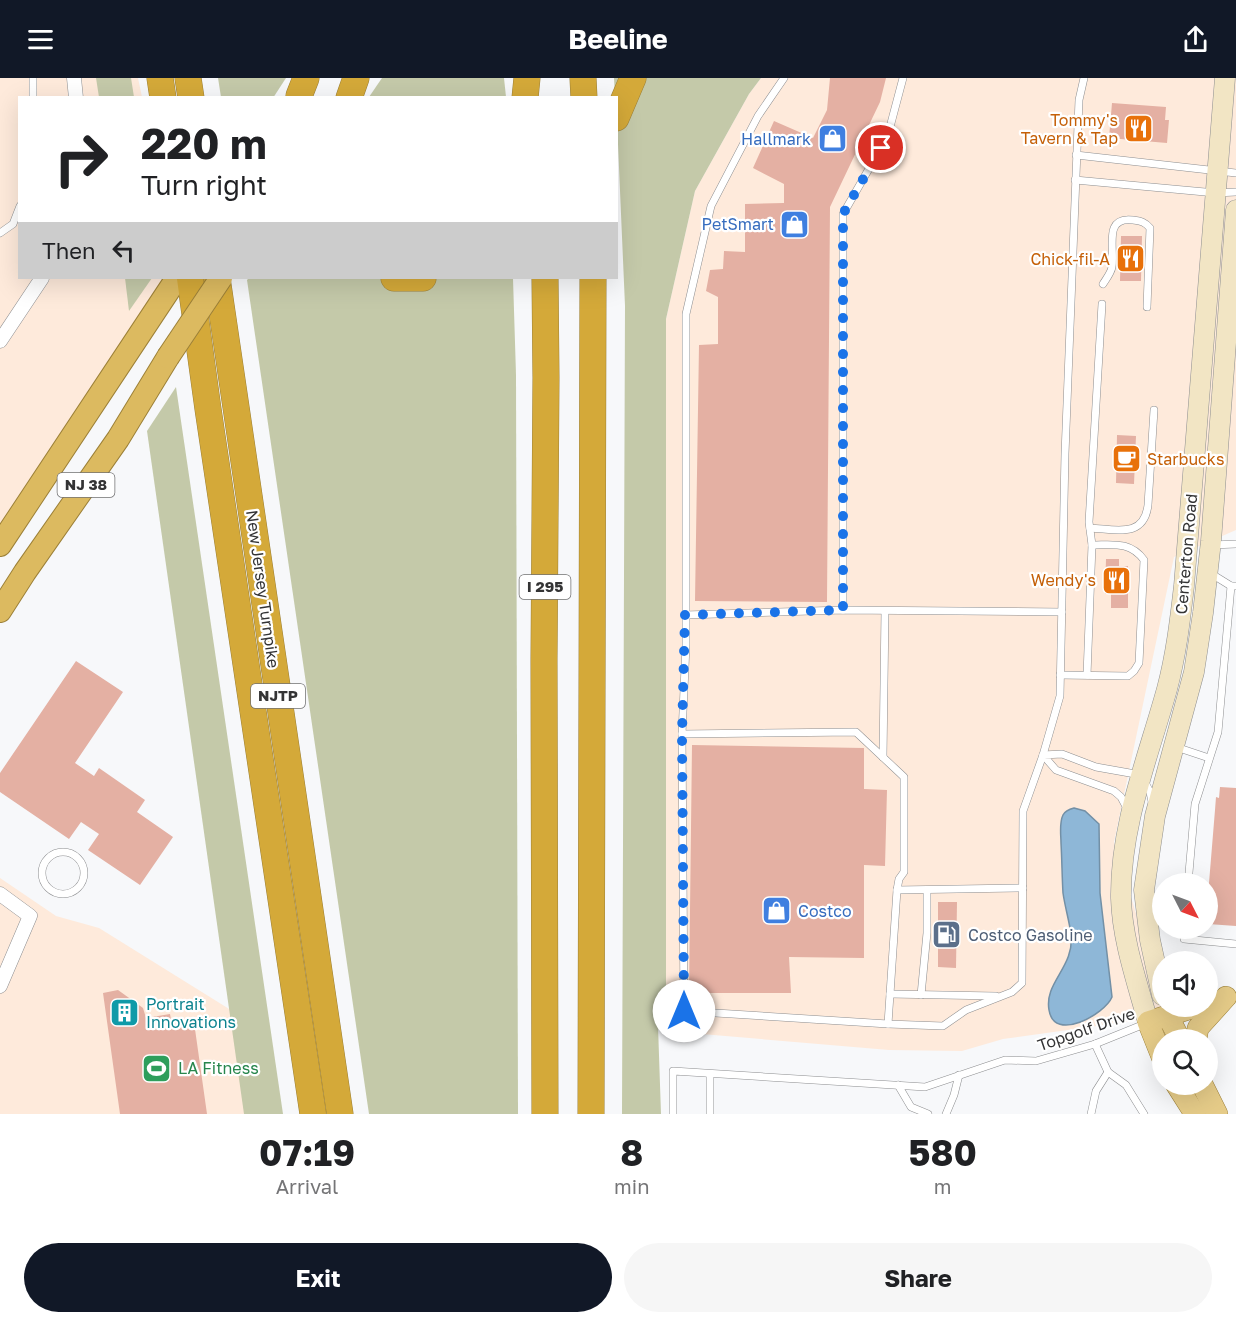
<!DOCTYPE html>
<style>
body{margin:0;font-family:"Golos Text",sans-serif;background:#f6f6f6;color:#202124;height:100vh;display:flex;flex-direction:column;font-size:22px;white-space:nowrap}
*{box-sizing:border-box;margin:0}
p{font-size:20px;color:#757577}
.icon{flex:none;width:33px;height:33px;fill:none;stroke:currentColor;stroke-width:2;stroke-linecap:round;stroke-linejoin:round}
.map{position:relative;height:1036px;overflow:hidden}
.panel{display:flex;flex-direction:column;background:#fff;flex:1}
.panel>*{flex:none}
.guide{position:absolute;left:18px;top:18px;width:600px;height:183px;border-radius:0px;box-shadow:0 6px 24px #0002;background:#fff;color:#202124;overflow:hidden}
.needle{width:39px;rotate:132deg}
.controls{position:absolute;left:1152px;top:795px;display:grid;gap:12px}
.controls a{display:grid;place-items:center;width:66px;height:66px;border-radius:50%;background:#fff;box-shadow:0 6px 24px #0002;font-size:30px}
.pin{position:absolute;display:grid;place-items:center;width:51px;height:51px;color:#fff;margin:-26px;border:3px solid #fff;border-radius:50%;box-shadow:0 2px 6px #0007}
.me{position:absolute;width:66px;margin:-33px;rotate:0deg;stroke-linejoin:round;filter:drop-shadow(0 0 4px #0008)}
.turn{display:flex;align-items:center;gap:21px;height:126px;padding:0 24px;font-size:27px}
.turn .icon{width:78px;height:78px;stroke-width:2.5}
.turn b{display:block;font-size:42px;line-height:51px}
.then{display:flex;align-items:center;height:57px;padding:0 24px;background:#0003;gap:12px;font-size:22px}
.eta{display:flex;justify-content:space-evenly;align-items:center;height:102px;text-align:center}
.eta b{font-size:36px;font-weight:700;line-height:42px}
.cta{display:flex;gap:12px;margin-top:auto;padding:12px 24px}
.cta a{flex:1;height:69px;border-radius:36px;background:#111827;color:#fff;font-size:24px;font-weight:700;line-height:69px;text-align:center}
.cta a+a{background:#f6f6f6;color:#202124}
header{display:flex;justify-content:space-between;align-items:center;height:78px;padding:0 24px;background:#111827;color:#fff;font-size:27px;font-weight:700}
.map>svg:first-child{display:block}
.commercial{fill:#feeadb}
.green{fill:#c4c9a9}
.water{fill:#8eb7d7;stroke:#7390a6;stroke-width:1.5}
.building{fill:#e4b0a3}
.lines{fill:none;stroke-linecap:round;stroke-linejoin:round}
.service-casing{stroke:#8d8e90;stroke-width:8}
.minor-casing{stroke:#8d8e90;stroke-width:15}
.secondary-casing{stroke:#8d8e90;stroke-width:21}
.primary-casing{stroke:#9c8038;stroke-width:22}
.trunk-casing{stroke:#9c8038;stroke-width:24}
.motorway-casing{stroke:#9c8038;stroke-width:27}
.service{stroke:#fff;stroke-width:7}
.minor{stroke:#fff;stroke-width:14}
.secondary{stroke:#f2e5c4;stroke-width:20}
.primary{stroke:#e5cb88;stroke-width:21}
.trunk{stroke:#dcba60;stroke-width:22}
.motorway{stroke:#d4a939;stroke-width:26}
.trunk-bridge-casing{stroke:#9c8038;stroke-width:24;stroke-linecap:butt}
.trunk-bridge{stroke:#dcba60;stroke-width:22}
.route{stroke:#1a73e8;stroke-width:10;stroke-dasharray:0 18}
.labels{text-anchor:middle;stroke-width:4.5;stroke-linejoin:round;paint-order:stroke}
.shield{fill:#fff;stroke:#717172;stroke-width:1.5}
.shield-label{font-size:15px;font-weight:bold;fill:#343435}
.food-label{font-size:16px;fill:#c56008;stroke:#fff;text-anchor:end}
.shop-label{font-size:16px;fill:#366cbe;stroke:#fff;text-anchor:end}
.street-label{font-size:16px;fill:#343435;stroke:#fff}
.service-label{font-size:16px;fill:#4e5e75;stroke:#fff;text-anchor:start}
.culture-label{font-size:16px;fill:#0d838f;stroke:#fff;text-anchor:start}
.leisure-label{font-size:16px;fill:#27864d;stroke:#fff;text-anchor:start}
</style>
<header><svg class="icon" aria-label="menu" viewBox="0 0 24 24"><path d="M4 6h16M4 12h16M4 18h16"/></svg>Beeline<svg class="icon" aria-label="share" viewBox="0 0 24 24"><path d="M12 15V3M7 8l5-5 5 5M5 13v7h14v-7"/></svg></header>
<div class="map">
<svg width="1236" height="1036" viewBox="0 0 1236 1036">
<rect width="100%" height="100%" fill="#f7f8fa"/>
<g class="commercial">
<polygon points="0,0 138,0 142,19 20,20 20,200 170,200 0,448"/>
<polygon points="761,0 1236,0 1236,452 1174,479 1114,764 1162,920 1162,928 1168,938 1003,961 962,973 889,972 666,953 666,241 695,113 749,16"/>
<polygon points="0,800 56,838 99,850 234,934 246,1036 0,1036"/>
</g>
<g class="green">
<polygon points="96,0 131,0 134,19 99,19"/>
<polygon points="218,0 286,0 273,20 221,19"/>
<polygon points="382,0 504,0 506,19 369,19"/>
<polygon points="614,0 761,0 749,16 695,113 666,241 666,948 658,948 661,1036 622,1036 625,228 616,20 615,19"/>
<polygon points="125,200 152,200 129,233"/>
<polygon points="249,200 513,200 516,297 518,1036 369,1036 247,202"/>
<polygon points="176,309 283,1036 244,1036 147,353"/>
</g>
<path class="water" d="M1074,730L1085,733L1099,746L1100,815L1112,919C1105,936 1054,965 1049,932C1044,904 1075,889 1071,856C1069,842 1065,829 1063,815C1062,799 1062,782 1061,765C1061,757 1059,745 1063,737C1065,733 1070,731 1074,730Z"/>
<g class="building">
<polygon points="830,0 886,0 880,24 830,129 827,524 695,523 699,267 718,266 718,219 706,213 710,192 723,191 724,173 745,174 745,126 784,125 784,106 753,90 774,43 813,60 827,32"/>
<polygon points="1112,25 1166,29 1165,42 1169,42 1167,65 1109,60"/>
<polygon points="1121,158 1142,158 1141,203 1120,203"/>
<polygon points="1117,357 1136,358 1134,406 1116,405"/>
<polygon points="1106,481 1119,481 1119,488 1128,488 1128,530 1111,530 1111,516 1105,516"/>
<polygon points="76,583 123,614 75,685 94,698 99,690 145,722 137,734 173,759 140,807 88,772 99,756 81,744 69,761 0,714 0,695"/>
<polygon points="692,667 864,670 864,711 887,712 885,788 864,787 864,880 789,879 791,915 689,915"/>
<polygon points="1220,709 1236,710 1236,848 1208,846 1208,817 1215,732 1216,719 1219,720"/>
<polygon points="938,824 957,824 956,890 938,889"/>
<polygon points="118,912 143,930 146,940 170,936 172,947 194,944 207,1036 120,1036 103,915"/>
</g>
<g class="lines">
<defs>
<g id="service">
<polyline points="784,0 758,38 711,128 686,236 686,567 682,656 684,933 888,946"/>
<polyline points="33,20 33,0"/>
<polyline points="1076,77 1236,95"/>
<polyline points="1075,102 1216,115 1236,114"/>
<polyline points="0,155 13,146 20,128"/>
<path d="M1103,206C1106,201 1111,195 1112,189C1115,170 1103,138 1133,142C1141,143 1145,144 1150,150L1147,229"/>
<path d="M1090,450C1115,451 1144,461 1148,427L1154,332"/>
<polyline points="1212,467 1236,466"/>
<polyline points="1210,495 1231,508"/>
<polyline points="843,532 843,136 874,82 890,49 903,0"/>
<polyline points="685,537 843,532 1062,534"/>
<path d="M1060,597L1128,598L1134,593L1139,585L1144,482C1130,463 1113,467 1092,467"/>
<polyline points="1087,597 1092,467 1089,444 1102,226"/>
<polyline points="682,656 856,654 904,699 904,794 899,801 897,812 888,946 943,948 966,932 1012,914 1022,905 1023,733 1043,677 1060,618 1065,376 1079,22 1084,0"/>
<polyline points="1176,669 1209,680"/>
<polyline points="883,679 885,533"/>
<polyline points="1128,732 1121,719 1114,713 1056,692 1043,677 1062,676 1096,689 1141,697 1150,714 1152,724"/>
<circle cx="63" cy="795" r="21"/>
<polyline points="1188,806 1195,726 1218,654 1231,508 1236,508"/>
<polyline points="897,812 1023,810"/>
<polyline points="1185,850 1184,861 1236,866"/>
<polyline points="890,916 996,918"/>
<polyline points="921,917 927,855 927,812"/>
<polyline points="1095,966 1108,994 1126,1007 1144,1036"/>
<polyline points="710,996 710,1036"/>
<polyline points="898,1007 911,1029 928,1036"/>
<polyline points="673,1036 673,993 925,1009 1005,982 1036,983 1095,966 1147,945"/>
<polyline points="946,1036 954,1017 959,997"/>
<polyline points="1091,1036 1096,1013 1108,994"/>
</g>
<g id="minor">
<polyline points="74,0 76,20"/>
<polyline points="0,263 42,200"/>
<polyline points="0,816 30,838 0,908"/>
</g>
<g id="secondary">
<polyline points="1162,917 1150,862 1144,812 1155,738 1194,594 1203,535 1211,463 1236,132"/>
<path d="M1148,944C1137,904 1122,861 1121,820C1120,747 1148,680 1167,611C1176,577 1180,543 1184,508L1225,0"/>
</g>
<g id="primary">
<polyline points="1168,938 1180,962"/>
<polyline points="1196,962 1198,950 1226,919"/>
<polyline points="1162,979 1148,944 1198,928"/>
<polyline points="1176,1006 1195,1036"/>
<polyline points="1202,1006 1217,1036"/>
</g>
<g id="trunk">
<polyline points="0,467 177,200"/>
<polyline points="0,533 25,494 118,361 168,279"/>
</g>
<g id="motorway">
<polyline points="160,0 163,20"/>
<polyline points="188,0 191,20"/>
<polyline points="583,0 584,20"/>
<polyline points="299,18 306,0"/>
<polyline points="349,20 356,0"/>
<polyline points="525,20 527,0"/>
<polyline points="616,40 633,0"/>
<polyline points="190,200 208,331 313,1036"/>
<polyline points="217,200 340,1036"/>
<polyline points="394,200 423,200"/>
<polyline points="545,200 546,300 544,581 545,1036"/>
<polyline points="591,1036 593,200"/>
</g>
</defs>
<use href="#service" class="service-casing"/>
<use href="#minor" class="minor-casing"/>
<use href="#secondary" class="secondary-casing"/>
<use href="#primary" class="primary-casing"/>
<use href="#trunk" class="trunk-casing"/>
<use href="#motorway" class="motorway-casing"/>
<use href="#service" class="service"/>
<use href="#minor" class="minor"/>
<use href="#secondary" class="secondary"/>
<use href="#primary" class="primary"/>
<use href="#trunk" class="trunk"/>
<use href="#motorway" class="motorway"/>
<defs>
<polyline id="trunk-bridge" points="168,279 221,200"/>
</defs>
<use href="#trunk-bridge" class="trunk-bridge-casing"/>
<use href="#trunk-bridge" class="trunk-bridge"/>
</g>
<g class="lines">
<polyline class="route" points="684,933 682,656 685,537 843,532 843,136 881,70"/>
</g>
<defs>
<symbol id="restaurant-square" viewBox="-11 -11 22 22"><rect x="-9" y="-9" width="18" height="18" rx="4" fill="#e8710a" stroke="#fff"/><path d="M-5-6h1v4h1v-4h1v4h1v-4h1v5L-1.5 .5V6h-2V.5L-5-1ZM5-6V6H3V1.5H1.5Q1.5-4 5-6Z" fill="#fff"/></symbol>
<symbol id="shop-square" viewBox="-11 -11 22 22"><rect x="-9" y="-9" width="18" height="18" rx="4" fill="#3f7fe0" stroke="#fff"/><path d="M-5-2.5h2.3a2.7 3.5 0 0 1 5.4 0H5L5.5 6h-11ZM-1.5-2.5h3a1.5 2.3 0 0 0-3 0Z" fill="#fff"/></symbol>
<symbol id="cafe-square" viewBox="-11 -11 22 22"><rect x="-9" y="-9" width="18" height="18" rx="4" fill="#e8710a" stroke="#fff"/><path d="M-5.5-4.5H6V0H3Q3 3.5 0 3.5H-2.5Q-5.5 3.5-5.5 0ZM3-3.2v2h1.7v-2ZM-6 4.5H4V6H-6Z" fill="#fff"/></symbol>
<symbol id="fuel-square" viewBox="-11 -11 22 22"><rect x="-9" y="-9" width="18" height="18" rx="4" fill="#5c6f8a" stroke="#fff"/><path d="M-5.5-6h7V0h2V4h1.3V-2.5L3-4.5l.8-.8L6-3V5H2.5V1h-1V6h-7ZM-4.2-4.7v3.2H.2V-4.7Z" fill="#fff"/></symbol>
<symbol id="building-square" viewBox="-11 -11 22 22"><rect x="-9" y="-9" width="18" height="18" rx="4" fill="#0f9aa8" stroke="#fff"/><path d="M-4-6H4V6H1V3H-1V6H-4ZM-2.5-4.3h1.7v1.8h-1.7ZM.8-4.3h1.7v1.8H.8ZM-2.5-1h1.7V.8h-1.7ZM.8-1h1.7V.8H.8Z" fill="#fff"/></symbol>
<symbol id="stadium-square" viewBox="-11 -11 22 22"><rect x="-9" y="-9" width="18" height="18" rx="4" fill="#2e9e5b" stroke="#fff"/><path d="M0-5a6.5 5 0 1 0 0 10a6.5 5 0 1 0 0-10ZM-3.5-1.8h7v3.6h-7Z" fill="#fff"/></symbol>
</defs>
<g fill-rule="evenodd">
<use href="#restaurant-square" x="1122" y="34" width="33" height="33"/>
<use href="#shop-square" x="816" y="44" width="33" height="33"/>
<use href="#shop-square" x="778" y="130" width="33" height="33"/>
<use href="#restaurant-square" x="1114" y="164" width="33" height="33"/>
<use href="#cafe-square" x="1110" y="364" width="33" height="33"/>
<use href="#restaurant-square" x="1100" y="486" width="33" height="33"/>
<use href="#shop-square" x="760" y="816" width="33" height="33"/>
<use href="#fuel-square" x="930" y="840" width="33" height="33"/>
<use href="#building-square" x="108" y="918" width="33" height="33"/>
<use href="#stadium-square" x="140" y="974" width="33" height="33"/>
</g>
<g class="labels">
<g class="shield">
<rect x="57.5" y="395" width="57" height="24" rx="4.5"/>
<rect x="519.5" y="497" width="51" height="24" rx="4.5"/>
<rect x="251" y="606" width="54" height="24" rx="4.5"/>
</g>
<g class="shield-label">
<text x="86" y="412">NJ 38</text>
<text x="545" y="514">I 295</text>
<text x="278" y="623">NJTP</text>
</g>
<g class="food-label">
<text x="1118" y="48">Tommy's<tspan x="1118" dy="18">Tavern &amp; Tap</tspan></text>
<text x="1110" y="187">Chick-fil-A</text>
<text x="1147" y="387" text-anchor="start">Starbucks</text>
<text x="1096" y="508">Wendy's</text>
</g>
<g class="shop-label">
<text x="811" y="67">Hallmark</text>
<text x="774" y="152">PetSmart</text>
<text x="798" y="839" text-anchor="start">Costco</text>
</g>
<g class="street-label">
<text transform="translate(1186 476) rotate(-85)" y="6">Centerton Road</text>
<text transform="translate(263 511) rotate(82)" y="6">New Jersey Turnpike</text>
<text transform="translate(1086 951) rotate(-19)" y="6">Topgolf Drive</text>
</g>
<g class="service-label">
<text x="968" y="863">Costco Gasoline</text>
</g>
<g class="culture-label">
<text x="146" y="932">Portrait<tspan x="146" dy="18">Innovations</tspan></text>
</g>
<g class="leisure-label">
<text x="178" y="996">LA Fitness</text>
</g>
</g>
</svg>
<div class="controls">
<a><svg class="needle" viewBox="-14 -14 28 28"><path d="M0-13l5 13h-10z" fill="#e53935"/><path d="M0 13l5-13h-10z" fill="#757577"/></svg></a>
<a><svg class="icon" aria-label="sound" viewBox="0 0 24 24"><path d="M4 9h4l5-4v14l-5-4H4zM17 9q2 3 0 6"/></svg></a>
<a><svg class="icon" aria-label="search" viewBox="0 0 24 24"><circle cx="10" cy="10" r="6"/><path d="M15 15l6 6"/></svg></a>
</div>
<div class="pin" style="left:881px;top:70px;background:#d93025"><svg class="icon" aria-label="arrive" viewBox="0 0 24 24"><path d="M6 21V4h12l-3 4 3 4H6"/></svg></div>
<svg class="me" style="left:684px;top:933px" viewBox="-20 -20 40 40"><circle r="19" fill="#fff"/><path d="M0-13L10 11 0 6-10 11z" fill="#1a73e8"/></svg>
<div class="guide">
<div class="turn"><svg class="icon" aria-label="right" viewBox="0 0 24 24"><path d="M7 20v-9h11M14 6l5 5-5 5"/></svg><div><b>220 m</b>Turn right</div></div>
<div class="then">Then<svg class="icon" aria-label="left" viewBox="0 0 24 24"><path d="M17 20v-9H6M10 6l-5 5 5 5"/></svg></div>
</div>
</div>
<section class="panel">
<div class="eta">
<div><b>07:19</b><p>Arrival</p></div>
<div><b>8</b><p>min</p></div>
<div><b>580</b><p>m</p></div>
</div>
<div class="cta"><a>Exit</a><a>Share</a></div>
</section>
